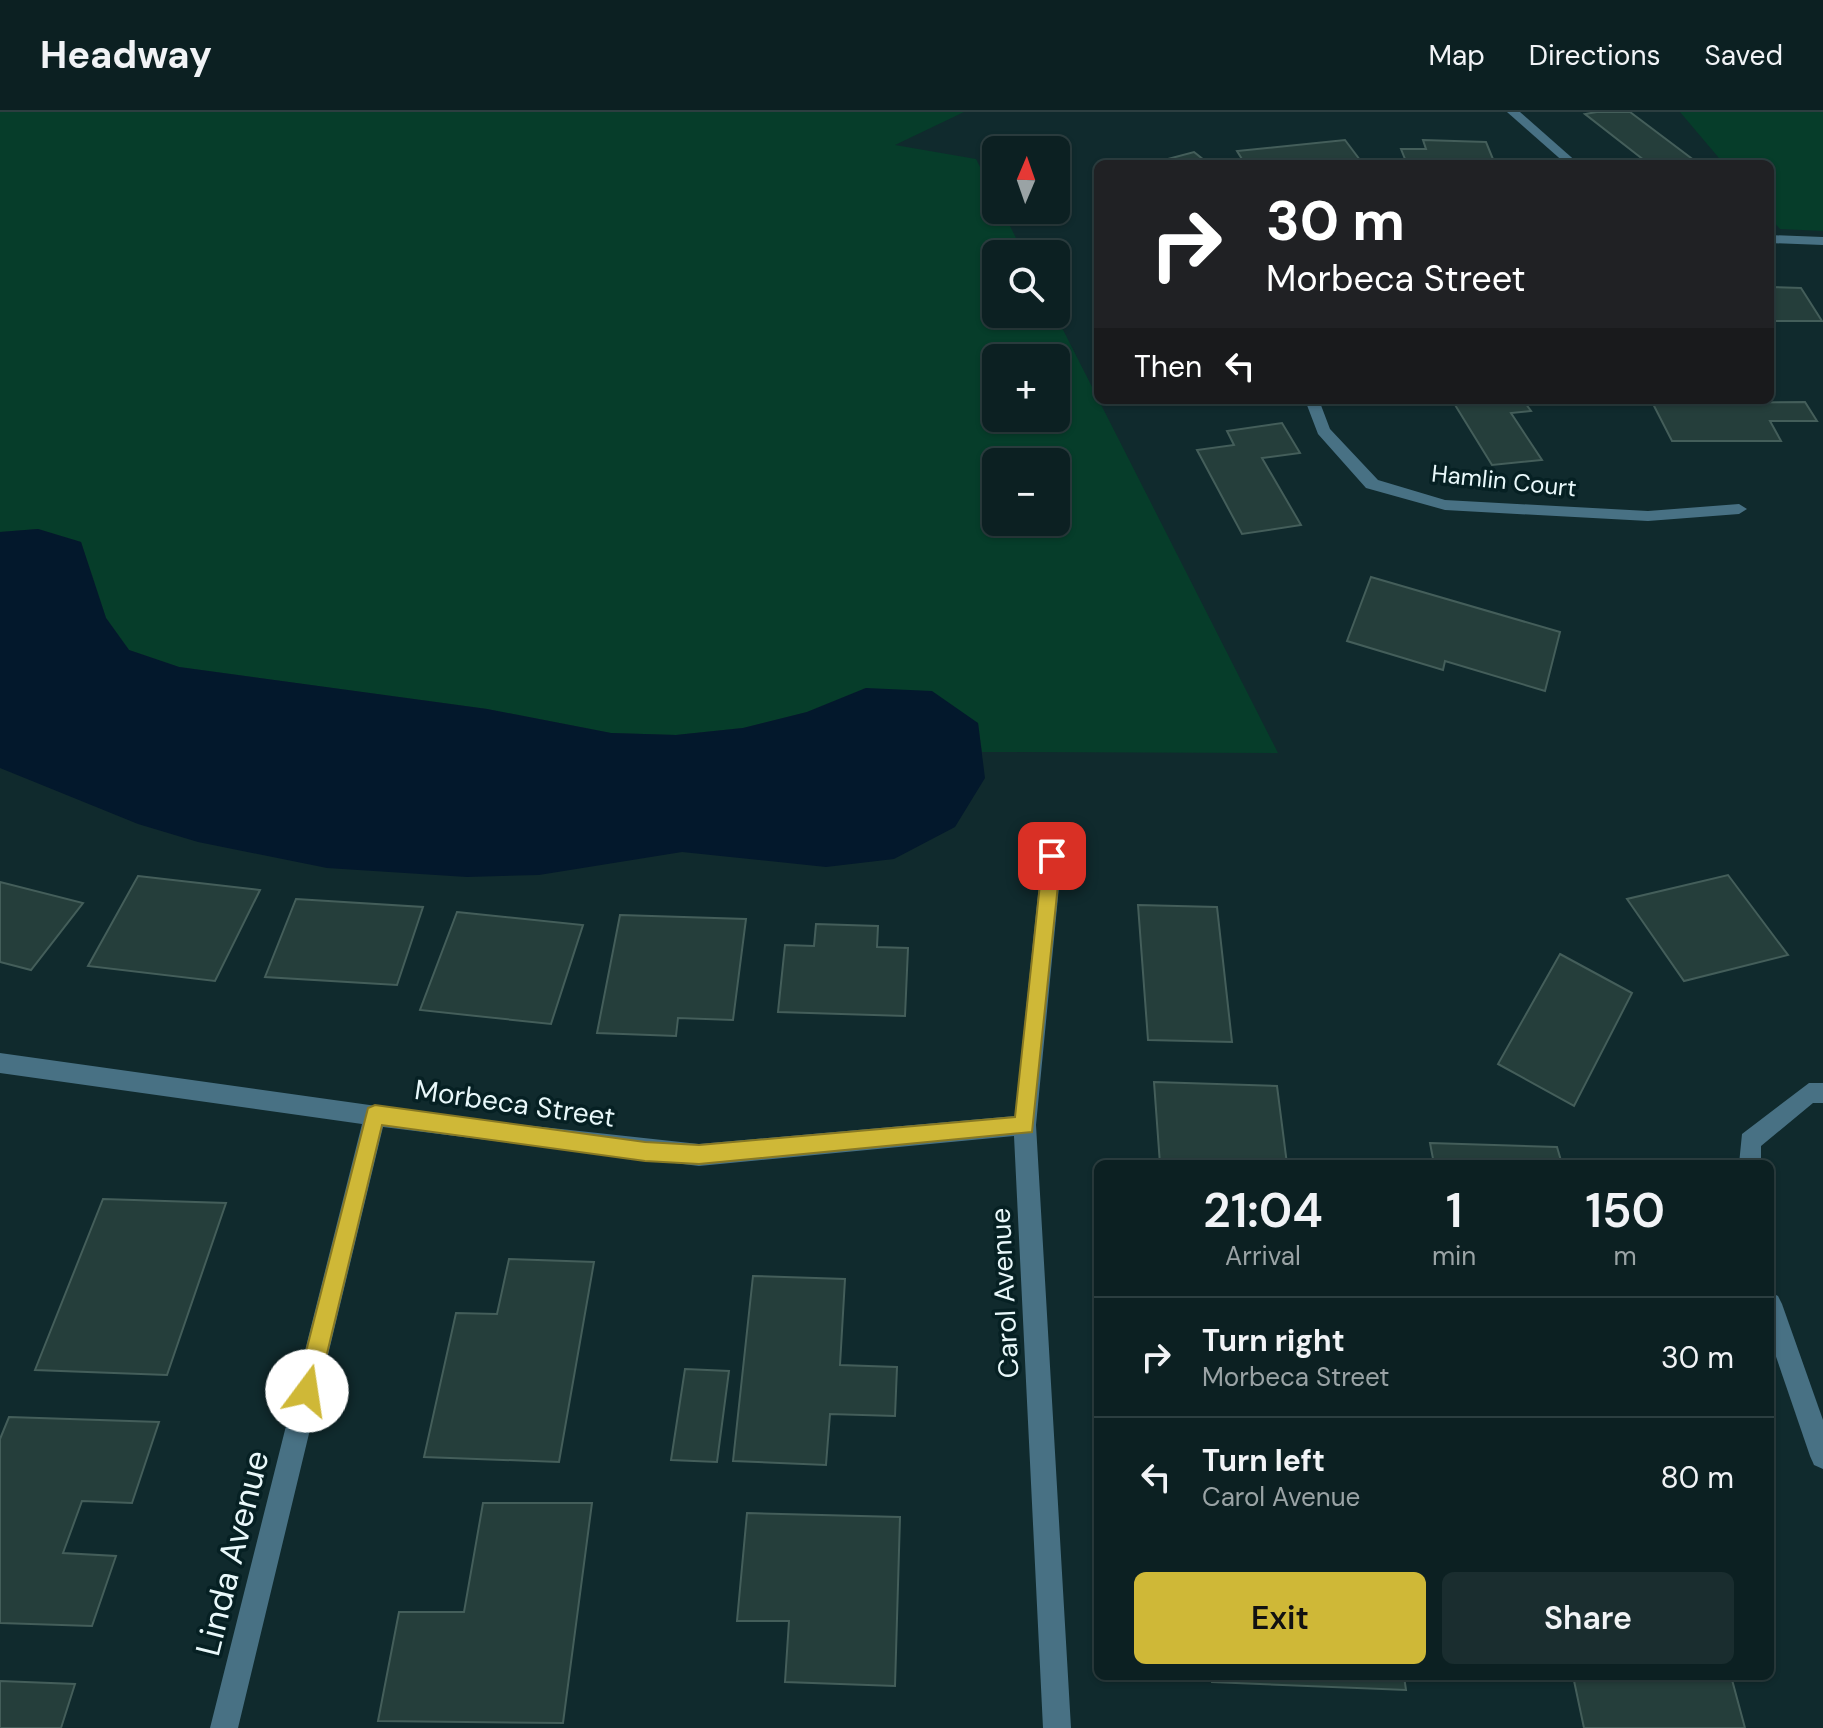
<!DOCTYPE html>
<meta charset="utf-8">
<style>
body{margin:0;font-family:"DM Sans",sans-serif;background:#1a2d2f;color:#f1f3f6;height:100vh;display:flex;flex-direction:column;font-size:30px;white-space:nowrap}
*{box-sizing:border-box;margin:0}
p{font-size:26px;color:#9aa3a5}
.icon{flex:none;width:44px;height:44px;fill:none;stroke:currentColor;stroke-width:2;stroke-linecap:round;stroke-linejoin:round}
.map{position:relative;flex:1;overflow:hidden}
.details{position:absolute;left:1094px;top:1048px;width:680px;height:520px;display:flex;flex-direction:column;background:#0c2022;border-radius:12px;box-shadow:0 2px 6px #0004,0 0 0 2px #2c3e40}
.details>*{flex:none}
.hud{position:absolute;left:1094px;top:48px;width:680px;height:244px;border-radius:12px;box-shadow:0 2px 6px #0004,0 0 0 2px #2c3e40;background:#202124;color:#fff;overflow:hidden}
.needle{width:52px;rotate:2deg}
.tools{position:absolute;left:982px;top:24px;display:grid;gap:16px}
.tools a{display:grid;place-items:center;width:88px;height:88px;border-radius:12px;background:#0c2022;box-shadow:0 2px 6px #0004,0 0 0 2px #2c3e40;font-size:40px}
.pin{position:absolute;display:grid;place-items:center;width:68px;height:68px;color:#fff;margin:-34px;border-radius:16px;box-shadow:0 4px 12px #0006}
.me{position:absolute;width:88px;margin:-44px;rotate:14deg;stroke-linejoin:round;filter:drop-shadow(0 0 6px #0008)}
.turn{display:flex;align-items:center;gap:28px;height:168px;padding:0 40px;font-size:36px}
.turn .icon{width:104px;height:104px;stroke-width:2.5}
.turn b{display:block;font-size:56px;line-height:68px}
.then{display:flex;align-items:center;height:76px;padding:0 40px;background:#0003;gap:16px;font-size:30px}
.eta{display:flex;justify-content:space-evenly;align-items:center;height:136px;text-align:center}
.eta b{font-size:48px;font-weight:600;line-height:56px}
.cta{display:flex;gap:16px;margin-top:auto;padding:16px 40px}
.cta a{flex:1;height:92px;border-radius:12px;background:#cfb837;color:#111;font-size:32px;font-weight:600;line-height:92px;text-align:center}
.cta a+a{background:#1a2d2f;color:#f1f3f6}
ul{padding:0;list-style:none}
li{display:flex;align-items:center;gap:24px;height:120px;padding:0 40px;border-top:2px solid #2c3e40}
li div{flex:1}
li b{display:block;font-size:30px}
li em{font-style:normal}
header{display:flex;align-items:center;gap:48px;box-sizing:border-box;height:112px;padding:0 40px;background:#0c2022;border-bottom:2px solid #2c3e40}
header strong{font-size:38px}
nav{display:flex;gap:44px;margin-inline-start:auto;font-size:28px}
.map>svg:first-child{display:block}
.green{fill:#063d2a;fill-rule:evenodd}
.water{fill:#03182c}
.building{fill:#253e3b;stroke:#445e5a;stroke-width:2}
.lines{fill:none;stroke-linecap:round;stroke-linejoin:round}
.minor{fill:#487184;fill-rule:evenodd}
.route{fill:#cfb837;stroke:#877824;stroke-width:2}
.labels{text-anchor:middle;stroke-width:7;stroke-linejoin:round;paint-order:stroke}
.far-street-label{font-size:24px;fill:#e9f8fa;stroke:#062023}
.street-label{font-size:28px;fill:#e9f8fa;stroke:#062023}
.near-street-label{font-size:34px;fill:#e9f8fa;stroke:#062023}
</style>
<header>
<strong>Headway</strong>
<nav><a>Map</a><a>Directions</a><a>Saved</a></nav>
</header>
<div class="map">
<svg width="1823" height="1616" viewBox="0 0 1823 1616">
<rect width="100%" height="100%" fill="#102a2d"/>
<g class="green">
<path d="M0,0H964L895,33L976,47L996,86V98H1002L1024,142H996V202H1055L1278,641L982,640L978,611L866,576L807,600L743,616L676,623L611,621L487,597L179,555L129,538L106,506L81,430L38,417L0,420ZM996,246H1056V306H996ZM996,350H1056V410H996Z"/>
<polygon points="1680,0 1823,0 1823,119 1780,117 1770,106 1770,52 1724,52"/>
</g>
<polygon class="water" points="38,417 81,430 106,506 129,538 179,555 487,597 611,621 676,623 743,616 807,600 866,576 932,579 978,611 985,666 955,715 894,747 826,755 682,740 539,763 467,765 327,756 198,730 138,712 0,656 0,420"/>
<g class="building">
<polygon points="1597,0 1630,0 1699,52 1649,52 1585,2"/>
<polygon points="1345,28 1363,52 1245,52 1237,39"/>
<polygon points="1423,28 1486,30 1495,52 1407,52 1401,37 1426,37"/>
<polygon points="1194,40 1209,52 1149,52"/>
<polygon points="1770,175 1801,176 1822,209 1770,209"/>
<polygon points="1452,288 1523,288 1531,299 1511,301 1542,348 1492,353"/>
<polygon points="1651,288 1671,288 1672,291 1805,290 1817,309 1770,309 1781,329 1672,329"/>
<polygon points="1282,311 1300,341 1262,346 1301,413 1242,422 1197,338 1234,333 1227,319"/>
<polygon points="1371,465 1560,520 1545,579 1445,549 1443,558 1347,529"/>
<polygon points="1728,763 1788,843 1684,869 1627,787"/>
<polygon points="138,764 260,778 215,869 88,854"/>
<polygon points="0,770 83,791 31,858 0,850"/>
<polygon points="296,787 423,795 397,873 265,865"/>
<polygon points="1138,793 1217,795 1232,930 1148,928"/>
<polygon points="457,800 583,813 551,912 420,898"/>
<polygon points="620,803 746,807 733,908 678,906 676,924 597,921"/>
<polygon points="816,812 878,814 877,835 908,836 905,904 778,900 785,833 814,834"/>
<polygon points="1560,842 1632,881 1574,994 1498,952"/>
<polygon points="1154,970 1277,974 1287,1052 1160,1052"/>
<polygon points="1430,1031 1557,1035 1562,1052 1434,1052"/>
<polygon points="103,1087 226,1091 167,1263 35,1258"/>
<polygon points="509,1147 594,1150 559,1350 424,1345 456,1201 497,1202"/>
<polygon points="753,1164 845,1167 840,1253 897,1255 895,1304 830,1302 826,1353 733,1349"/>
<polygon points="685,1257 729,1259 717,1350 671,1348"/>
<polygon points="9,1305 159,1310 132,1391 82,1389 63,1441 116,1444 92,1514 0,1511 0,1327"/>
<polygon points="483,1391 592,1391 563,1611 378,1609 399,1500 464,1500"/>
<polygon points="747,1401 900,1405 895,1574 785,1570 789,1509 737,1509"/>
<polygon points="1211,1564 1404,1564 1406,1578 1212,1570"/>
<polygon points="1573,1564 1731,1564 1745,1616 1584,1616"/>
<polygon points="0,1569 75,1572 61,1616 0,1616"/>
</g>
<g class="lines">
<g class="minor">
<polygon points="1507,0 1520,0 1579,52 1566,52"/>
<polygon points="1770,123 1823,125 1823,133 1770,131"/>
<polygon points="1305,288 1319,288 1330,317 1378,368 1445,388 1648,399 1739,392 1747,397 1739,402 1648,409 1445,398 1366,376 1318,322"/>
<polygon points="1052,736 1059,738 1062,744 1036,1013 1071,1616 1043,1616 1014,1024 699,1054 383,1015 238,1616 210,1616 362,1012 0,961 0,941 469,1007 699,1032 1015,1004 1042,744 1045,738"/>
<polygon points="1809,971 1823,971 1823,991 1813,991 1761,1034 1761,1052 1739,1052 1742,1022"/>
<polygon points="1770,1180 1778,1184 1782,1192 1823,1308 1823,1357 1814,1353 1810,1344 1770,1227"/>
</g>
</g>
<polygon class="route" points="1052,736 1061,744 1032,1020 699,1052 645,1049 382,1013 318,1279 315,1287 307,1290 299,1287 296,1279 368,996 375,993 645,1030 699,1033 1015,1005 1043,744"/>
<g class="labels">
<g class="far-street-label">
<text transform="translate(1504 369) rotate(6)" y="8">Hamlin Court</text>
</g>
<g class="street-label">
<text transform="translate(515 991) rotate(8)" y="10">Morbeca Street</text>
<text transform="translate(1004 1181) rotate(-93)" y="10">Carol Avenue</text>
</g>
<g class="near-street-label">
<text transform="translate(232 1441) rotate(-76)" y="12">Linda Avenue</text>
</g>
</g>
</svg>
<div class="tools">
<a><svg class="needle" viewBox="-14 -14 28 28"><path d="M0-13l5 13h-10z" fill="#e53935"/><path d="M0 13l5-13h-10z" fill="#9aa3a5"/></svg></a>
<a><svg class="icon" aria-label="search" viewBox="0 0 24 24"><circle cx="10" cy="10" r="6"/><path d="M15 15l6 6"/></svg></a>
<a>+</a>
<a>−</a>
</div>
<div class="pin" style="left:1052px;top:744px;background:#d93025"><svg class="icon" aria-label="arrive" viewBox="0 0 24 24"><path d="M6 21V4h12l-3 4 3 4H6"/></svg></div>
<svg class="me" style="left:307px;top:1279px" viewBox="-20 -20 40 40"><circle r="19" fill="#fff"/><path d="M0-13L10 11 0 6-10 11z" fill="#cfb837"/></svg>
<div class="hud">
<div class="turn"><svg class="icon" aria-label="right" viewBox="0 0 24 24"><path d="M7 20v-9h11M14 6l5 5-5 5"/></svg><div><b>30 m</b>Morbeca Street</div></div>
<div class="then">Then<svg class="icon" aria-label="left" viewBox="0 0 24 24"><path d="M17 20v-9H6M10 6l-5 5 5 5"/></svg></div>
</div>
<section class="details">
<div class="eta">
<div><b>21:04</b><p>Arrival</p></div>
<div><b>1</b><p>min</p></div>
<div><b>150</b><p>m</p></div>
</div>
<ul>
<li><svg class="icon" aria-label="right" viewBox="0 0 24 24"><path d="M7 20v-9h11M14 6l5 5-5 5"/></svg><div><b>Turn right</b><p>Morbeca Street</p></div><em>30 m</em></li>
<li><svg class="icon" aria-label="left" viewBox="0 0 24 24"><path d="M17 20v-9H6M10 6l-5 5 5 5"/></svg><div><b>Turn left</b><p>Carol Avenue</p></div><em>80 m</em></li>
</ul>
<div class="cta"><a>Exit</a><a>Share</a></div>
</section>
</div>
